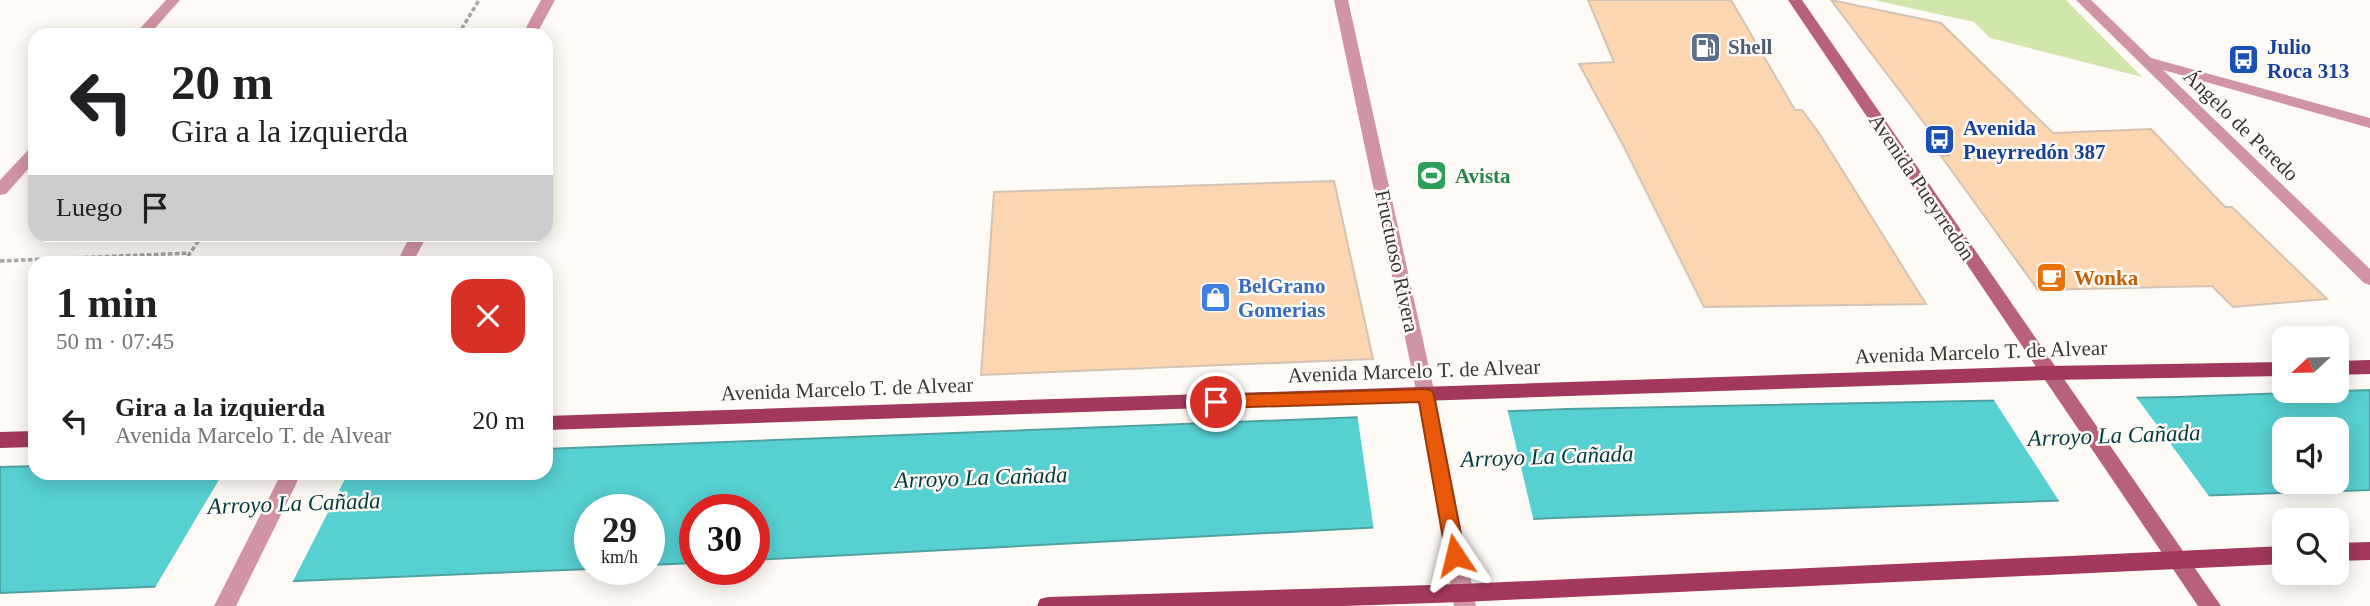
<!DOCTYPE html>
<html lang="es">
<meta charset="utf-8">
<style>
body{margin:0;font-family:"Times New Roman",serif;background:#f2f2f2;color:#202124;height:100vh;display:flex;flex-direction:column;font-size:26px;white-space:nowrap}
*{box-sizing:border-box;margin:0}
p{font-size:23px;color:#757577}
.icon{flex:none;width:38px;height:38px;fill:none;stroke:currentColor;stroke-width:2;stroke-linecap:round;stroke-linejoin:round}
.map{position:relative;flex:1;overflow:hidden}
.side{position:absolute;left:28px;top:256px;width:525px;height:224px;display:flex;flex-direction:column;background:#fff;border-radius:21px;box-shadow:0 4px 18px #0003}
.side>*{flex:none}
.banner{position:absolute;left:28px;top:28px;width:525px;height:214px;border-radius:21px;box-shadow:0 4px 18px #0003;background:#fff;color:#202124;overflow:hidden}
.needle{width:46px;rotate:248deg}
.controls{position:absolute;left:2272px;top:326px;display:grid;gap:14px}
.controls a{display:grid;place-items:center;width:77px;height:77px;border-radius:14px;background:#fff;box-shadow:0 4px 18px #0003;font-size:35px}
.speed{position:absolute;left:574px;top:494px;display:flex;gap:14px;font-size:35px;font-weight:700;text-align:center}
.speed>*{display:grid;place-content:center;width:91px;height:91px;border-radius:50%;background:#fff;box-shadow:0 4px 18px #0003;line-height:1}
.speed small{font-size:18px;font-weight:400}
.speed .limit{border:10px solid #d22;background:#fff;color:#111}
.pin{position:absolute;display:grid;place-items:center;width:60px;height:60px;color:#fff;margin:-30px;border:4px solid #fff;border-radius:50%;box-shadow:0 2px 7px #0007}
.me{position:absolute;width:77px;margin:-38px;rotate:350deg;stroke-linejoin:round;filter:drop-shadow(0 0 5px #0008)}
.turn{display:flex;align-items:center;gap:24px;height:147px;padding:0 28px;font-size:32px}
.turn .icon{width:91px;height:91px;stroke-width:2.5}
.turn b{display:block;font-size:49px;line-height:60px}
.then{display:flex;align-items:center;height:66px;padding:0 28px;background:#0003;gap:14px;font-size:26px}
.round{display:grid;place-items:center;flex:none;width:74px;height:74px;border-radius:21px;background:#f2f2f2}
.head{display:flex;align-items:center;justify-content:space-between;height:119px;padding:0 28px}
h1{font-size:42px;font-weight:700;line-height:52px}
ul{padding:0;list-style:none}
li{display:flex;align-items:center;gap:21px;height:91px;padding:0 28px}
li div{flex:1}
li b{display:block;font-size:26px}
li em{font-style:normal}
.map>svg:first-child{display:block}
.green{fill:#d1e6ab}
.water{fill:#57d0d2;stroke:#4fa2a1;stroke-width:2;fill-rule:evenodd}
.pier{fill:#fefbf7}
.building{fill:#fcd5b1;stroke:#d3c3b4;stroke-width:2}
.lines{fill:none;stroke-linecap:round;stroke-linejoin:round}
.path{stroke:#a9a4a0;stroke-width:3.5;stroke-dasharray:4.5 2.5;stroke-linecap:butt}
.minor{fill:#d194a3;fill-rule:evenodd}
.secondary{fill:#b7617a;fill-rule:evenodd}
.primary{fill:#a2395c;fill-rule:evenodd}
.route{fill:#ea580c;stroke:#983908;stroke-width:2}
.labels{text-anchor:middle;stroke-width:5;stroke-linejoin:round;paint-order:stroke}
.service-label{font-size:21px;font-weight:bold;fill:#4e5e75;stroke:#fefbf7;text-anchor:start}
.transit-label{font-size:21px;font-weight:bold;fill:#164399;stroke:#fefbf7;text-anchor:start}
.street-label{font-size:21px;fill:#3d3630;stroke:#fefbf7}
.leisure-label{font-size:21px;font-weight:bold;fill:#27864d;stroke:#fefbf7;text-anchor:start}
.food-label{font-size:21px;font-weight:bold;fill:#c56008;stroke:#fefbf7;text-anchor:start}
.shop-label{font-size:21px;font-weight:bold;fill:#366cbe;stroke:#fefbf7;text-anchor:start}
.water-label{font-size:23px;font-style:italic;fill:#003c3d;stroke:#fefbf7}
</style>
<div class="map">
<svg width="2370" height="606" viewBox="0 0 2370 606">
<rect width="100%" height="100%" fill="#fefbf7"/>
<polygon class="green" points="1874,0 2066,0 2142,77 1990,38 1974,22"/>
<path class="water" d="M2370,390V490L1554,518L754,560V509H695V563L649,565V509H590V569L0,593V467L35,466V472H546V449L1567,409L2176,397ZM2284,429H2336V481H2284Z"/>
<g class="pier">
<polygon points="2134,394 2211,499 2061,504 1992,397"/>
<polygon points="1507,408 1534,522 1374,531 1357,413"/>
<polygon points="223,473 348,473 291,585 153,591"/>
</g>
<g class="building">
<polygon points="1588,0 1731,0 1795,110 1802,110 1819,133 1926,304 1704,307 1623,145 1579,64 1614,62"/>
<polygon points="1831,0 1941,23 2053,133 2151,129 2225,207 2232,207 2327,299 2233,307 2212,286 2038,290 1941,156 1949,156"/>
<polygon points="1334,181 1373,359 981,375 994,192"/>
</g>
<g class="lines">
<g class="path">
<polyline points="458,35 479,0"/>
<polyline points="0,261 190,253"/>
<polyline points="184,262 203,234"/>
</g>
<g class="minor">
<polygon points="166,0 180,0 149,35 134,35"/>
<polygon points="541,0 555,0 536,35 522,35"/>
<polygon points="1334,0 1348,0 1435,395 1476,606 1454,606 1417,395"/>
<polygon points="2076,0 2091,0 2151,58 2370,118 2370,128 2163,70 2370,269 2370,285 2364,283"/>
<polygon points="35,146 35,161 6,194 0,195 0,180 30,148"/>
<polygon points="411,234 428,234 413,262 397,262"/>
<polygon points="282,472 302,472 236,606 214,606"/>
</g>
<polygon class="secondary" points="1788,0 1802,0 2221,606 2198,606"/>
<g class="primary">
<polygon points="2370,360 2370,374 2336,375 2336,361"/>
<polygon points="2284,362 2284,376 2049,380 546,430 546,416 2049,366"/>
<polygon points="35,431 35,447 0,448 0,432"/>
<polygon points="2370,542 2370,560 2336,561 2336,543"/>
<polygon points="2284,546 2284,564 1462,602 1344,606 1037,606 1040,599 1048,597 1462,584"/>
</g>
</g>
<polygon class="route" points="1426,389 1432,391 1434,395 1465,555 1462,561 1455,563 1449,561 1446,555 1419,402 1216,408 1209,406 1207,402 1209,397 1216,395"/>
<defs>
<symbol id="fuel-square" viewBox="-11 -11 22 22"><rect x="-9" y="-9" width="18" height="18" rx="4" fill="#5c6f8a" stroke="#fefbf7"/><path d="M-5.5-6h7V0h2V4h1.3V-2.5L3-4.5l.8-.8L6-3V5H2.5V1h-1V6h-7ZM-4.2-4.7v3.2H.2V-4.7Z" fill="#fff"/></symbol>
<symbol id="bus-square" viewBox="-11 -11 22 22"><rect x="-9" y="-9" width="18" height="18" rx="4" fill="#1a4fb4" stroke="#fefbf7"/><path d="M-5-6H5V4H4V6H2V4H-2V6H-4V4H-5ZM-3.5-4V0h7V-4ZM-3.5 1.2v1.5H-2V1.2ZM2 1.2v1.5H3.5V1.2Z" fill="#fff"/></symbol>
<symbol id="stadium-square" viewBox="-11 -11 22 22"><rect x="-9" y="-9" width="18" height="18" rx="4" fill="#2e9e5b" stroke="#fefbf7"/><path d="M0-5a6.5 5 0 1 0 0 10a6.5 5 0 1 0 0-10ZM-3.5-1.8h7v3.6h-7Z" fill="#fff"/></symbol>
<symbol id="cafe-square" viewBox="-11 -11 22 22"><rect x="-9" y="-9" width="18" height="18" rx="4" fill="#e8710a" stroke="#fefbf7"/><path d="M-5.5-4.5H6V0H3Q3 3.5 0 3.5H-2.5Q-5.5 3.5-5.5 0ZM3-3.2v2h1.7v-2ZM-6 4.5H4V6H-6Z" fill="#fff"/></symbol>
<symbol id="shop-square" viewBox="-11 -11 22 22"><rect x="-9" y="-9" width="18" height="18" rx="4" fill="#3f7fe0" stroke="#fefbf7"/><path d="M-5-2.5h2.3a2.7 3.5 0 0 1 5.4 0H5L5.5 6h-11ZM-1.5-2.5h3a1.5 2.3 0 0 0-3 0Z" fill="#fff"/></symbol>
</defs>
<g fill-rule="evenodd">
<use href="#fuel-square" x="1688" y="30" width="35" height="35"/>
<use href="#bus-square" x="2226" y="42" width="35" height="35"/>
<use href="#bus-square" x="1922" y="122" width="35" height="35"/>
<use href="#stadium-square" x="1414" y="158" width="35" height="35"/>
<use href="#cafe-square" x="2034" y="260" width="35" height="35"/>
<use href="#shop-square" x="1198" y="280" width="35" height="35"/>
</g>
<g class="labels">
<g class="service-label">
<text x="1728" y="54">Shell</text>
</g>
<g class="transit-label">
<text x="2267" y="54">Julio<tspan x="2267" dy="24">Roca 313</tspan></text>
<text x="1963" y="135">Avenida<tspan x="1963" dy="24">Pueyrredón 387</tspan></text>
</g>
<g class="street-label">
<text transform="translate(2241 125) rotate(44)" y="7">Ángelo de Peredo</text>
<text transform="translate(1922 187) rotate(56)" y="7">Avenida Pueyrredón</text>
<text transform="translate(1397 261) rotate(78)" y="7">Fructuoso Rivera</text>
<text transform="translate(1981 352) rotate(-2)" y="7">Avenida Marcelo T. de Alvear</text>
<text transform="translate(1414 371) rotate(-2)" y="7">Avenida Marcelo T. de Alvear</text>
<text transform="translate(847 389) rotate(-2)" y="7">Avenida Marcelo T. de Alvear</text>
</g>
<g class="leisure-label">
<text x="1455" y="183">Avista</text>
</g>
<g class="food-label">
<text x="2074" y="285">Wonka</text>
</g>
<g class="shop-label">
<text x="1238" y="293">BelGrano<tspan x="1238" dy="24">Gomerias</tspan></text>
</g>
<g class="water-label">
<text transform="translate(2114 435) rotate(-2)" y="8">Arroyo La Cañada</text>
<text transform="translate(1547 456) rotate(-2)" y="8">Arroyo La Cañada</text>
<text transform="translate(981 477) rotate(-2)" y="8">Arroyo La Cañada</text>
<text transform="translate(294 503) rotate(-2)" y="8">Arroyo La Cañada</text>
</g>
</g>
</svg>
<div class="controls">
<a><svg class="needle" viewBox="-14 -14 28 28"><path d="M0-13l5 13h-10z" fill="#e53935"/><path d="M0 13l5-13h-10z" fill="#757577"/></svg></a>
<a><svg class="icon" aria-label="sound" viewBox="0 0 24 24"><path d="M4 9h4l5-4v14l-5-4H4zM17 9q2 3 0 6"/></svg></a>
<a><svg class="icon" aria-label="search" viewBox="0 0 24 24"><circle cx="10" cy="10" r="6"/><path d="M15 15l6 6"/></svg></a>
</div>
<div class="speed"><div>29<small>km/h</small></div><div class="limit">30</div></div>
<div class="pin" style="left:1216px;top:402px;background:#d93025"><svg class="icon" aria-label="arrive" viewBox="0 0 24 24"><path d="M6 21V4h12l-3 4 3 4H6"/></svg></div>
<svg class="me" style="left:1455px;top:555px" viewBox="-20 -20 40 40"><path d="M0-17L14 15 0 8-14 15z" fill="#ea580c" stroke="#fff" stroke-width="4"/></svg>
<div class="banner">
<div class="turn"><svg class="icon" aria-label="left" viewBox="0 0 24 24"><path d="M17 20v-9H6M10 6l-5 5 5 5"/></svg><div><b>20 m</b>Gira a la izquierda</div></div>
<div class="then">Luego<svg class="icon" aria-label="arrive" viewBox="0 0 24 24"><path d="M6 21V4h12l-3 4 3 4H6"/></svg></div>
</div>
<section class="side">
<div class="head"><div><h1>1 min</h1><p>50 m · 07:45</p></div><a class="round" style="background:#d93025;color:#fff"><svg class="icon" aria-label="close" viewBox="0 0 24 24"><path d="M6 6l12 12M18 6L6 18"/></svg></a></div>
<ul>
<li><svg class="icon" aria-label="left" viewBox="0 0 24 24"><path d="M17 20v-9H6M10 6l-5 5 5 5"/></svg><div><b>Gira a la izquierda</b><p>Avenida Marcelo T. de Alvear</p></div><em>20 m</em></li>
</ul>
</section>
</div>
